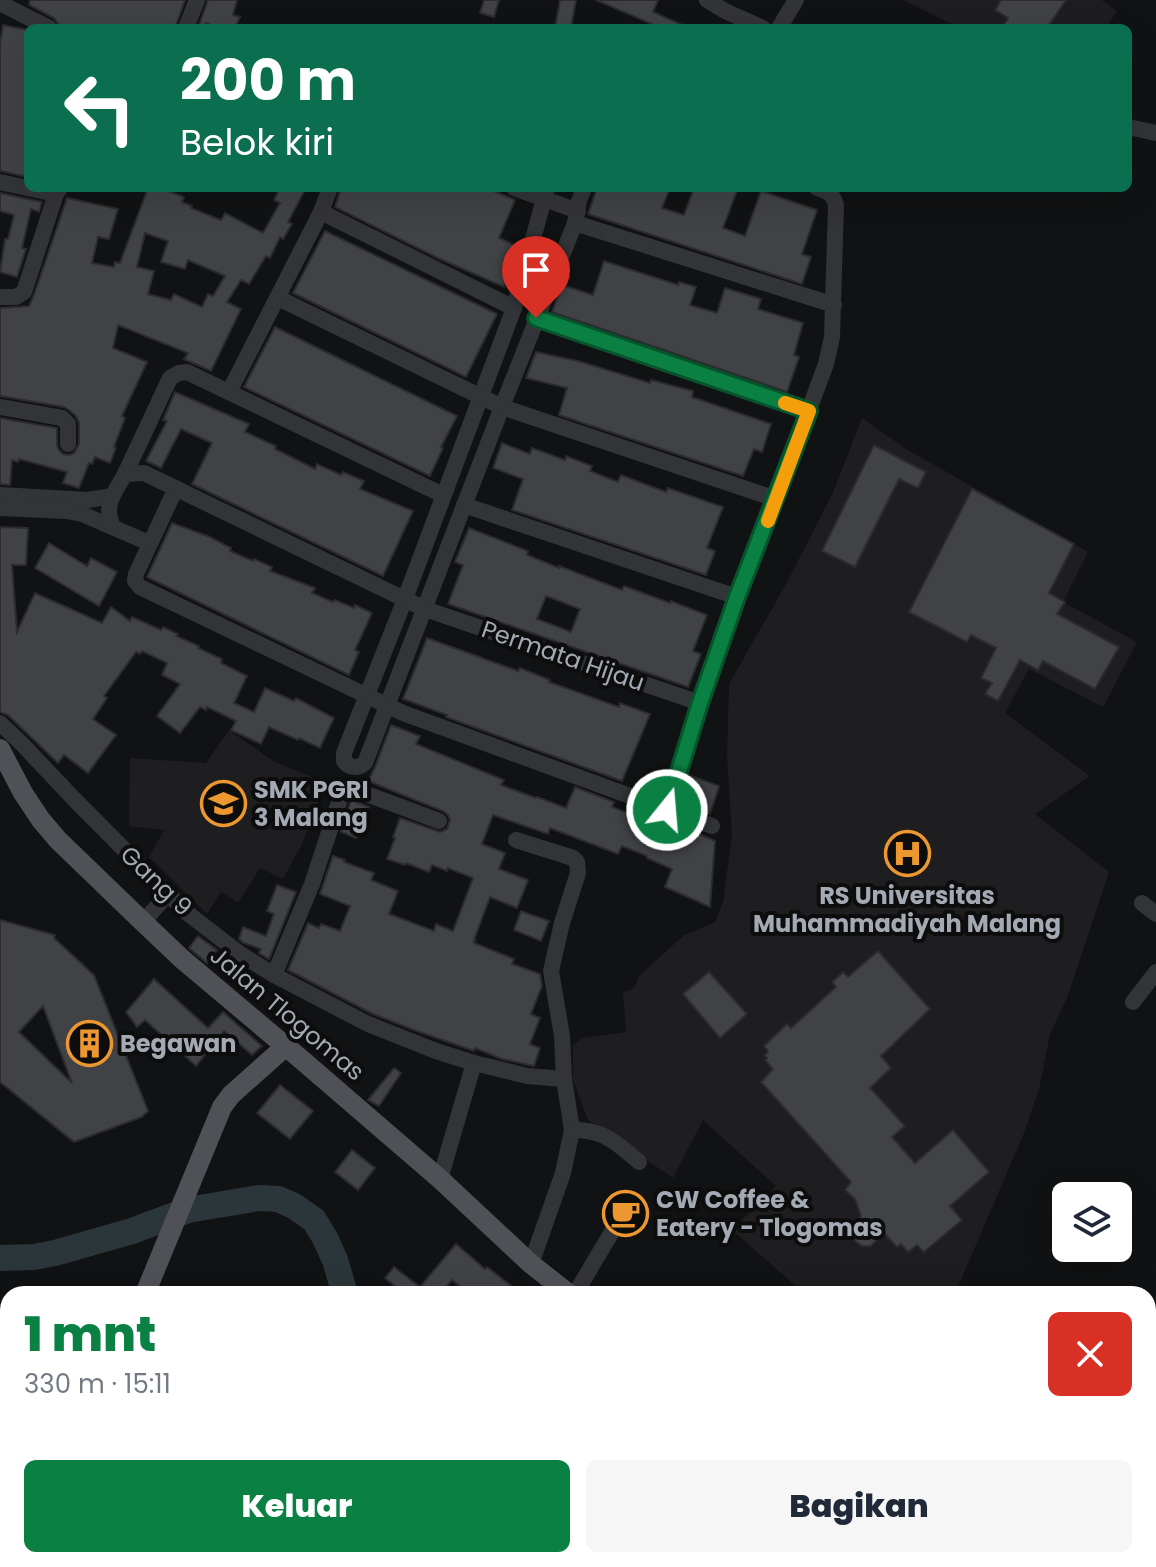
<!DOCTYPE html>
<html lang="id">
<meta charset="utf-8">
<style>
body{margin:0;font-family:Poppins,sans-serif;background:#f6f6f7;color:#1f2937;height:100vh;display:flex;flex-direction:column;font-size:30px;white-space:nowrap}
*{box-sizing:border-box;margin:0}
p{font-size:26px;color:#747a83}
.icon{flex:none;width:44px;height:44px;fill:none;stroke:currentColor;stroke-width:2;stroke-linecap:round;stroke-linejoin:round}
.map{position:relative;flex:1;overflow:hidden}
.side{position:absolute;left:0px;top:1286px;width:1156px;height:282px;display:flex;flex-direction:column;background:#fff;border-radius:24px 24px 0 0;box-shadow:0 8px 32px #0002}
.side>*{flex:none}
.top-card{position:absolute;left:24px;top:24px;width:1108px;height:168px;border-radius:12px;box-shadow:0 8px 32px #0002;background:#0b6e4f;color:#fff;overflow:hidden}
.tools{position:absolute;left:1052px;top:1182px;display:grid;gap:16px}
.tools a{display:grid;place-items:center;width:80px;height:80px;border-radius:12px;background:#fff;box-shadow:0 8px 32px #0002;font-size:40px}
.pin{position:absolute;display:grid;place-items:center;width:68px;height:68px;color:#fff;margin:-82px -34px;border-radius:50% 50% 50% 0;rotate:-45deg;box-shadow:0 0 8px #0007}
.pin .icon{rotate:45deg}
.me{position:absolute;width:88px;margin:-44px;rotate:17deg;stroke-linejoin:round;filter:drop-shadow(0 0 6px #0008)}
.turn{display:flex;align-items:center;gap:28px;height:168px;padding:0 24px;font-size:36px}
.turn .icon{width:104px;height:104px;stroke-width:2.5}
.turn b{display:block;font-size:56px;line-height:68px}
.round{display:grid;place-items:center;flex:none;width:84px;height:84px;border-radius:12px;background:#f6f6f7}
.overview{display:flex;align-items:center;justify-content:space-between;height:136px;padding:0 24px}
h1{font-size:48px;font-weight:800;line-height:60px;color:#0b8043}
.button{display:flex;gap:16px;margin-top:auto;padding:16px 24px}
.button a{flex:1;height:92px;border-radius:12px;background:#0b8043;color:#fff;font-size:32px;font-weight:800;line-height:92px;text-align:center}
.button a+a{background:#f6f6f7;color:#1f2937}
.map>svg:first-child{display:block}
.built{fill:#1e1e20}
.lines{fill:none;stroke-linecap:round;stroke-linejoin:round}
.river{stroke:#2b363b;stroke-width:26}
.building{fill:#404246;stroke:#2c2c2f;stroke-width:2;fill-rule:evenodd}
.minor{stroke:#333438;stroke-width:16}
.major{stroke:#4f5157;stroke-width:20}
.route-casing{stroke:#07532c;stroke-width:20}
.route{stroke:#0b8043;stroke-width:14}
.slow{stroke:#f59e0b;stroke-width:14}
.labels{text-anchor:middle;stroke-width:8;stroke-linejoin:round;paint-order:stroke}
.street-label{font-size:24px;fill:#a3aab3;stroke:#0d0d0e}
.poi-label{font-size:24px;font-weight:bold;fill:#a3aab3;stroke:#0d0d0e;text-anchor:start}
</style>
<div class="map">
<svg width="1156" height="1567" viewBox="0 0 1156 1567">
<rect width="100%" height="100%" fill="#111213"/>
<g class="built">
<polygon points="903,0 1102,0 1117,11 1106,28 960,28"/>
<polygon points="862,418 906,449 1088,552 1063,602 1137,642 1103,707 1029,669 1005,713 1090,776 1035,814 1109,872 1067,998 1050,1034 1039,1089 1024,1133 955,1294 805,1294 732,1230 776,1186 703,1120 673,1178 588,1120 573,1080 573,1045 583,1038 626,1032 623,992 634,988 639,976 683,936 715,922 723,902 732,835 727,756 729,684 786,584 832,495"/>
<polygon points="229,730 273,761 326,783 302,844 283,879 260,868 238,903 221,892 207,914 149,857 164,830 129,826 130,758 206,763"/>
</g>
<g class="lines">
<g class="river">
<polyline points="0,1258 34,1257 55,1253 132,1231 188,1210 259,1198 278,1199 294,1206 314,1220 325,1238 335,1260 345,1294"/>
<polyline points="274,1567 277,1560"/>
</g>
</g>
<g class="building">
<polygon points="30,0 185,0 175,28 66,28 59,25 54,18 29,5"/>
<polygon points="208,0 237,0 233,15 240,17 235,28 218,28 206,23 205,28 198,28"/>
<polygon points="484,0 499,0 494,17 480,13"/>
<polygon points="560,0 576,0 571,28 555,28"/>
<polygon points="596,0 658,0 653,12 689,28 651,28 652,24"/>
<polygon points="1001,0 1066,0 1047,28 1002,28 1008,18 995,10"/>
<polygon points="3,25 28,30 28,177 0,171 0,43"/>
<path d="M148,188H170L168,191L184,197L182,202L192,206L191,208L221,220L225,213L263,233L280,203L274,200L280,188H306L288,222L292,224L283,239L280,237L270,258L266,256L249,284L241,280L227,302L241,309L211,371L184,359L188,353L118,325L113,348L147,362L122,416L125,418L114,447L116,448L110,463L95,457L92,464L89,463L79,488L63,483L67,472L19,459L18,462L12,460L10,485L0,484V418L57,428V445L59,450L63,454L69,455L74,453L79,444V423L76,416L69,410L64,407L0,396V308L29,306L34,295L67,198L118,209L109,239L98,237L92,263L114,267L115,262L120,263ZM145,233L168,241L161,262L185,269L188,260L225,276L213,296L208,294L202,307L174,294L171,300L148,294L154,271L137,267Z"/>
<polygon points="341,188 487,188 515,200 499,238 519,247 515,262 504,287 438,258 335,207"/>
<polygon points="597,188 670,188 662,208 684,215 694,188 738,188 723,228 745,236 761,191 817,210 802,254 811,257 802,284 588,214"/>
<polygon points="0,193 42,202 39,212 31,209 22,248 26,249 17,277 0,272 5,239 8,239 14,215 0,211"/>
<polygon points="325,231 497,314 466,377 293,293"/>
<polygon points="604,261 678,285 679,282 696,287 690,305 717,313 725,288 761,299 758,309 803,323 794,355 799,357 787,392 552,312 562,285 593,295"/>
<polygon points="275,327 457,416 441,447 443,448 430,476 244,387"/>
<polygon points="536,352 578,361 650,383 651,380 693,391 692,397 771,424 762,452 754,449 743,476 559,415 567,388 526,378"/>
<polygon points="175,392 249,424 245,432 276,446 275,449 315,469 317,464 341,475 343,472 364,481 360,489 413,511 383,576 192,484 212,443 181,429 161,468 146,461 167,421 163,420"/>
<polygon points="502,443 530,454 532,448 565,460 566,456 592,466 590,471 618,482 621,475 666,492 668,488 723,507 707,548 715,551 706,575 512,510 523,479 493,468"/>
<polygon points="874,445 926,472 918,488 899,479 855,567 822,551"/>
<polygon points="972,489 1074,544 1049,593 1065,602 1057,614 1119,647 1095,689 1043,661 1038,670 1020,660 998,701 985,694 992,683 981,678 996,648 971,635 967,642 909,612"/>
<polygon points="172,523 210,537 231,548 230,551 253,561 254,559 272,567 270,571 315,588 312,593 333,602 335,600 354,608 355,605 372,613 355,650 359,652 349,675 147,577"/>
<polygon points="0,527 28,528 26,565 12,565 17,632 35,593 102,623 111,607 130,621 132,617 161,630 163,627 178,634 176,636 199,646 198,648 222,659 221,663 247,676 234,703 254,712 265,688 294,701 296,698 334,718 320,748 299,738 298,740 269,727 261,744 231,730 236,721 207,707 206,710 200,707 180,733 157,716 180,684 162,675 167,663 142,651 140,654 136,652 104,696 107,698 93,719 116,735 88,773 64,755 58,763 8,715 0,712"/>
<path d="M469,528L528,551L527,555L559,568V566L622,590L624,586L670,603L671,601L707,615L693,651L701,654L688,687L448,604L463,565L455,562ZM546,596L580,609L571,632L537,619Z"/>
<polygon points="49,543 87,566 91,558 117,572 99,606 35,568"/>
<polygon points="427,638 518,671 520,668 550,680 549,682 619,707 620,703 650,714 622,781 446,717 447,715 403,699"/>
<polygon points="391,725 420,736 416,744 504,780 501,785 536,798 537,797 566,808 575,787 614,802 612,807 633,815 629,826 655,836 660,825 684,833 686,828 715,841 710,907 665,887 672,869 647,858 647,856 622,846 618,854 550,828 548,834 493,815 482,844 505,853 499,869 528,880 517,908 490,897 474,940 475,940 474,943 514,959 512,964 540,974 542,986 531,1014 540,1018 530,1044 540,1048 534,1066 502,1059 475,1048 474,1051 414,1030 373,1014 288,970 308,923 319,928 321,924 340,931 350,906 320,894 333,856 345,860 344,862 374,873 371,880 398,891 389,914 434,931 436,924 453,931 473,878 448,868 447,871 432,865 429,872 406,863 405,865 387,859 395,838 393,837 400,818 440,832 447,829 450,820 448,815 443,811 368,781 375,767"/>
<polygon points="689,775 719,786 710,814 687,805 690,798 683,796"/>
<polygon points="351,800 369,807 356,838 341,832"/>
<polygon points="277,885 296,892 269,959 259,953 261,949 244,943 239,939 243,927 266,936 274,914 267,911"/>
<polygon points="521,911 549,921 541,941 514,930"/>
<path d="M0,920L55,935L54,938L94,975L148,1111L142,1117L74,1142L0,1082ZM43,1006L72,1083L19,1032Z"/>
<polygon points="198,936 217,950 207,963 189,948"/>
<polygon points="878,951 930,1009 881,1056 891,1068 870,1088 905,1126 892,1137 915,1163 953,1130 989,1172 950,1206 962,1220 924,1252 917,1245 908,1252 901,1244 897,1247 884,1233 871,1246 862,1246 855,1241 850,1230 861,1216 855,1199 845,1190 851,1182 761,1082 773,1069 765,1060 767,1058 765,1055 768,1051 764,1046 787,1024 791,1028 836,987 832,982 843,972 848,977"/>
<polygon points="709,972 747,1014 720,1038 683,994"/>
<polygon points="154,979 208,1028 223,1012 262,1046 252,1055 224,1031 196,1066 145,1020 137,1027 126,1012"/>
<polygon points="394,1068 401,1073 379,1106 368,1100"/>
<polygon points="280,1085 313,1111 290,1139 257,1113"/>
<polygon points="352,1150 375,1168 358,1190 335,1172"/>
<polygon points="456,1244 485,1269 487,1267 522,1294 469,1294 452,1280 441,1294 405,1294 385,1278 394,1267 420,1287"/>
</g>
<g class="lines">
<g class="minor">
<polyline points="707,0 725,11 763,28"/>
<polyline points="0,3 49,28"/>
<polyline points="186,28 197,0"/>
<polyline points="779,28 796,0"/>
<polyline points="1128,127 1156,133"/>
<polyline points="0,182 56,194"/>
<polyline points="514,188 578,211"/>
<path d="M547,188L514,308L405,599L344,753V761C349,768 358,769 365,763L502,407L575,223L579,201L584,188"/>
<polyline points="321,212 514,308"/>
<polyline points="575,223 834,305"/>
<polyline points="0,297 16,297 24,292 56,194 60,188"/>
<polyline points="278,298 502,407 776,499"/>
<polyline points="536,318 809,411"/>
<polyline points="229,392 321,212 330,188"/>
<polyline points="0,407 62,418 68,424 68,444"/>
<polyline points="125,474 170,378 179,373 187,372 443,495"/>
<polyline points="176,488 136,574 135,581 140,587 403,713 712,826"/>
<polyline points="0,495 88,500 112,496"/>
<polyline points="464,505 737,597"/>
<polyline points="0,508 67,511 82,514 149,543"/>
<path d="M113,527C103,504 114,494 125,474L144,473L425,609L700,703"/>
<polyline points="0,723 23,745 74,799 186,912 239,953 274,975 368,1024 436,1051 474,1063 527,1076 564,1079"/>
<path d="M667,810L700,703L737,597L776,499L826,364L832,337L836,205C833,194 829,192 817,188"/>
<polyline points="516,840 573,858 577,862 578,873 562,923 551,971 562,1036 564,1079 572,1130 563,1173 531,1264"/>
<polyline points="1142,903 1156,914"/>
<polyline points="143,922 168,894"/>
<polyline points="274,975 312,884 343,790 348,787 439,821"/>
<polyline points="1133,1002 1156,972"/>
<path d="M572,1130C603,1129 617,1143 639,1162"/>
<polyline points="440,1179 474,1063"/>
<polyline points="575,1294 622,1215"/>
<polyline points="885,1567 889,1560"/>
</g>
<g class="major">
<polyline points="0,749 23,793 41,820 58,840 143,922 182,959 302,1060 440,1179 531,1264 569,1294"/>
<polyline points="145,1294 222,1107 231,1095 286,1046"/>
<polyline points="947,1560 958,1567"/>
<polyline points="19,1567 24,1560"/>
</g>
</g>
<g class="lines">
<defs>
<polyline id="route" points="536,318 809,411 737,597 700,703 667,810"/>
</defs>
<use href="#route" class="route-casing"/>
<use href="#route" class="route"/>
<polyline class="slow" points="768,521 809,411 785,403"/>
</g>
<defs>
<symbol id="school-ring" viewBox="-11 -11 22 22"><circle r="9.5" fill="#0d0d0e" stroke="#ed9730" stroke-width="1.5"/><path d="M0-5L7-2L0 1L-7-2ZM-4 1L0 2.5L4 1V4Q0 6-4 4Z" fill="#ed9730"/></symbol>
<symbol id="hospital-ring" viewBox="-11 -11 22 22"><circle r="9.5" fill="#0d0d0e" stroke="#ed9730" stroke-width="1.5"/><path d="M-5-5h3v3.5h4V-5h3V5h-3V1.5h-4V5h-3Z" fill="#ed9730"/></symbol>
<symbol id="building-ring" viewBox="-11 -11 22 22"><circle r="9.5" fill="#0d0d0e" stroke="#ed9730" stroke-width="1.5"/><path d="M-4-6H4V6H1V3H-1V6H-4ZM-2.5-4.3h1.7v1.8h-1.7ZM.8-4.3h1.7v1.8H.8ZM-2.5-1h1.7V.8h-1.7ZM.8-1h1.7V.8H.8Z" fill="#ed9730"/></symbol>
<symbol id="cafe-ring" viewBox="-11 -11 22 22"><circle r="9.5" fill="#0d0d0e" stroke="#ed9730" stroke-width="1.5"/><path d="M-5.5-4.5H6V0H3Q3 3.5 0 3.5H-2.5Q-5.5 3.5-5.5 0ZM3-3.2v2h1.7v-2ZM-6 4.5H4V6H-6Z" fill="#ed9730"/></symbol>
</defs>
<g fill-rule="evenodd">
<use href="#school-ring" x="198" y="778" width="51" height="51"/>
<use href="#hospital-ring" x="882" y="828" width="51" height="51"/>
<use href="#building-ring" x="64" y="1018" width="51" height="51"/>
<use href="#cafe-ring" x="600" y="1188" width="51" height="51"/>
</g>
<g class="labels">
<g class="street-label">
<text transform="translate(563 656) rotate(19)" y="8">Permata Hijau</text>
<text transform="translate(156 881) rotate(44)" y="8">Gang 9</text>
<text transform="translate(287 1014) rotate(40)" y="8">Jalan Tlogomas</text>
</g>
<g class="poi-label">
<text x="254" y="798">SMK PGRI<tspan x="254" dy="28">3 Malang</tspan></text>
<text x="907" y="904" text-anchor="middle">RS Universitas<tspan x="907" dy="28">Muhammadiyah Malang</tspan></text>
<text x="120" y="1052">Begawan</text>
<text x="656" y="1208">CW Coffee &amp;<tspan x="656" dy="28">Eatery - Tlogomas</tspan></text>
</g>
</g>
</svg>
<div class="tools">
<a><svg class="icon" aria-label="layers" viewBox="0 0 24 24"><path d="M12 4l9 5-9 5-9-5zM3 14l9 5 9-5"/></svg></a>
</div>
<div class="pin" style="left:536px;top:318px;background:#d93025"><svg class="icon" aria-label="arrive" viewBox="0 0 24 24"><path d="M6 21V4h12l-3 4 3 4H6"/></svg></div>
<svg class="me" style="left:667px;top:810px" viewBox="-20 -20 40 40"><circle r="17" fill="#0b8043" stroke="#fff" stroke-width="3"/><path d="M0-11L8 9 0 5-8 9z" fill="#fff"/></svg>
<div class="top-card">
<div class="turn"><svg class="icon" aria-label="left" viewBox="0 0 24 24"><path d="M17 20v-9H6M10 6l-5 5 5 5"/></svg><div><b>200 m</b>Belok kiri</div></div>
</div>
<section class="side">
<div class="overview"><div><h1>1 mnt</h1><p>330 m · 15:11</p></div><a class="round" style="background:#d93025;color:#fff"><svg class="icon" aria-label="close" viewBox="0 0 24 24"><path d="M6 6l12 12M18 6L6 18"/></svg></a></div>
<div class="button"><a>Keluar</a><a>Bagikan</a></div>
</section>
</div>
